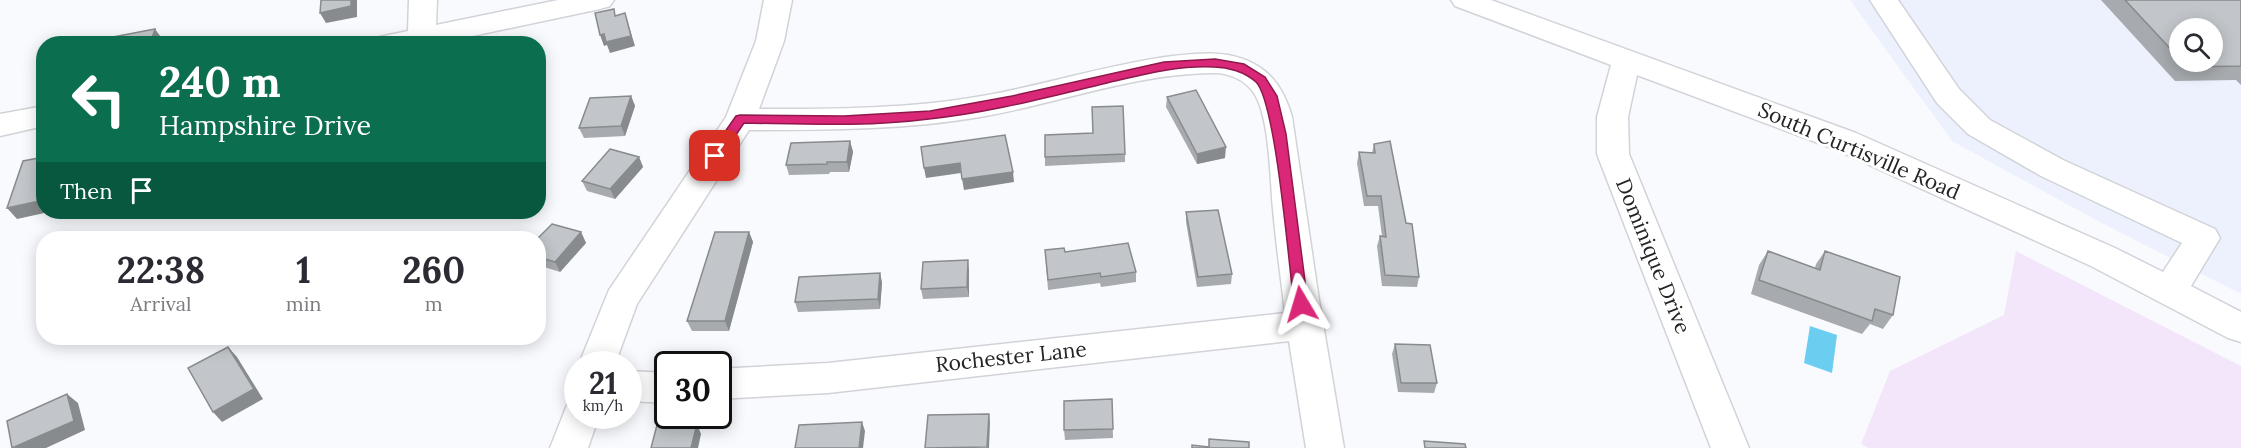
<!DOCTYPE html>
<style>
body{margin:0;font-family:Lora,serif;background:#f2f2f3;color:#2b2b33;height:100vh;display:flex;flex-direction:column;font-size:22px;white-space:nowrap}
*{box-sizing:border-box;margin:0}
p{font-size:20px;color:#7c7c81}
.icon{flex:none;width:33px;height:33px;fill:none;stroke:currentColor;stroke-width:2;stroke-linecap:round;stroke-linejoin:round}
.map{position:relative;flex:1;overflow:hidden}
.drawer{position:absolute;left:36px;top:231px;width:510px;height:114px;display:flex;flex-direction:column;background:#fff;border-radius:24px;box-shadow:0 3px 15px #0003}
.drawer>*{flex:none}
.guide{position:absolute;left:36px;top:36px;width:510px;height:183px;border-radius:24px;box-shadow:0 3px 15px #0003;background:#0b6e4f;color:#fff;overflow:hidden}
.buttons{position:absolute;left:2169px;top:18px;display:grid;gap:12px}
.buttons a{display:grid;place-items:center;width:54px;height:54px;border-radius:50%;background:#fff;box-shadow:0 3px 15px #0003;font-size:30px}
.speed{position:absolute;left:564px;top:351px;display:flex;gap:12px;font-size:30px;font-weight:700;text-align:center}
.speed>*{display:grid;place-content:center;width:78px;height:78px;border-radius:50%;background:#fff;box-shadow:0 3px 15px #0003;line-height:1}
.speed small{font-size:15px;font-weight:400}
.speed .limit{border:3px solid #111;border-radius:9px;background:#fff;color:#111}
.pin{position:absolute;display:grid;place-items:center;width:51px;height:51px;color:#fff;margin:-26px;border-radius:12px;box-shadow:0 3px 9px #0006}
.me{position:absolute;width:66px;margin:-33px;rotate:353deg;stroke-linejoin:round;filter:drop-shadow(0 0 4px #0008)}
.turn{display:flex;align-items:center;gap:21px;height:126px;padding:0 24px;font-size:27px}
.turn .icon{width:78px;height:78px;stroke-width:2.5}
.turn b{display:block;font-size:42px;line-height:51px}
.then{display:flex;align-items:center;height:57px;padding:0 24px;background:#0003;gap:12px;font-size:22px}
.eta{display:flex;justify-content:space-evenly;align-items:center;height:102px;text-align:center}
.eta b{font-size:36px;font-weight:800;line-height:42px}
.map>svg:first-child{display:block}
.built{fill:#edf1fd;fill-rule:evenodd}
.green{fill:#f3e6fb}
.water{fill:#6bcef1}
.lines{fill:none;stroke-linecap:round;stroke-linejoin:round}
.minor-casing{stroke:#d1d3d8;stroke-width:3}
.minor{fill:#fff;fill-rule:evenodd}
.wall{fill:#a7aaae;fill-rule:evenodd}
.shaded-wall{fill:#888b8d}
.building{fill:#c2c6ca;stroke:#888b8d;stroke-width:1.5}
.route{fill:#db2777;stroke:#8e194d;stroke-width:1.5}
.labels{text-anchor:middle;stroke-width:6;stroke-linejoin:round;paint-order:stroke}
.street-label{font-size:21px;fill:#242426;stroke:#fff}
</style>
<div class="map">
<svg width="2241" height="448" viewBox="0 0 2241 448">
<rect width="100%" height="100%" fill="#f9fafe"/>
<path class="built" d="M1850,0H2241V294L2096,220L1952,141ZM2180,28H2212V62H2180Z"/>
<polygon class="green" points="2016,251 2241,366 2241,448 1869,448 1861,444 1890,371 2004,315"/>
<polygon class="water" points="1810,326 1837,335 1832,373 1804,363"/>
<g class="lines">
<defs>
<g id="minor">
<polygon points="409,0 437,0 436,25 558,0 614,0 610,6 600,9 435,44 375,44 379,37 408,31"/>
<path d="M764,0H792L784,41L759,109C833,109 909,109 982,96C1046,85 1109,64 1173,56C1191,54 1210,52 1228,55C1264,62 1282,82 1292,117L1319,300L1344,448H1306L1289,341L828,393L718,399V369L828,363L1285,313C1281,278 1276,244 1273,209C1270,179 1270,118 1254,93C1245,79 1227,72 1211,73C1132,74 1057,104 980,117C904,130 826,130 749,130L637,304L615,364H579L609,290L726,117L756,41Z"/>
<polygon points="1451,0 1491,0 1856,133 2115,248 2163,272 2182,243 2041,176 1968,134 1937,103 1870,0 1898,0 1959,89 1990,120 2063,160 2215,229 2220,238 2191,286 2241,312 2241,342 2228,338 2091,266 1834,149 1637,75 1628,117 1629,154 1749,448 1711,448 1597,154 1597,117 1611,65 1455,6"/>
<polygon points="44,106 44,126 0,136 0,114"/>
<polygon points="628,371 668,373 668,403 628,401"/>
<polygon points="578,401 578,416 599,416 588,448 550,448 567,405"/>
</g>
</defs>
<use href="#minor" class="minor-casing"/>
<use href="#minor" class="minor"/>
</g>
<g class="wall">
<path d="M2101,0H2241V85L2236,80L2175,81ZM2180,28L2212,62H2180Z"/>
<polygon points="631,96 635,106 625,136 584,138 579,128"/>
<polygon points="1167,97 1225,158 1197,164 1166,107"/>
<polygon points="1093,133 1125,154 1125,162 1045,166 1045,157"/>
<polygon points="850,141 853,152 849,172 830,172 829,174 789,175 786,165"/>
<polygon points="1374,144 1406,223 1419,277 1417,287 1382,286 1377,246 1380,236 1382,236 1378,206 1364,206 1357,163 1359,152 1372,153"/>
<polygon points="639,157 643,167 615,199 587,191 582,181"/>
<polygon points="1186,212 1232,274 1231,284 1197,287 1186,222"/>
<polygon points="581,232 586,243 560,272 538,265 538,238"/>
<polygon points="749,232 753,242 729,331 692,331 687,321"/>
<polygon points="1045,250 1065,252 1136,272 1136,282 1101,287 1100,283 1048,290"/>
<polygon points="1768,251 1815,268 1816,264 1825,251 1893,315 1883,329 1870,324 1862,334 1751,294 1759,265"/>
<polygon points="969,270 969,297 923,299 921,289"/>
<polygon points="880,273 882,283 880,309 798,312 795,302"/>
<polygon points="1395,344 1437,383 1434,393 1398,392 1392,354"/>
<polygon points="1112,399 1113,438 1065,440 1064,430"/>
</g>
<g class="shaded-wall">
<polygon points="351,0 357,0 357,17 326,23 320,13"/>
<polygon points="625,13 635,46 610,53 607,45 604,46 600,35"/>
<polygon points="155,29 163,40 161,44 150,44"/>
<polygon points="631,96 635,106 625,136 621,126"/>
<polygon points="850,141 853,152 849,172 847,162"/>
<polygon points="1226,147 1225,158 1197,164 1197,154"/>
<polygon points="639,157 643,167 615,199 610,189"/>
<polygon points="960,163 961,173 926,178 924,168"/>
<polygon points="1013,172 1014,182 964,190 962,179"/>
<polygon points="44,200 44,212 49,212 17,219 7,208"/>
<polygon points="581,232 586,243 560,272 555,262"/>
<polygon points="749,232 753,242 729,331 725,321"/>
<polygon points="968,260 969,270 969,297 967,287"/>
<polygon points="880,273 882,283 880,309 878,299"/>
<polygon points="228,347 237,357 263,399 222,422 213,412"/>
<polygon points="67,394 78,403 85,430 46,448 14,448"/>
<polygon points="989,414 990,423 989,448 987,448"/>
<polygon points="862,422 865,431 863,448 859,448"/>
<polygon points="697,424 701,434 698,448 691,448"/>
</g>
<g class="building">
<polygon points="321,0 351,0 351,6 320,13"/>
<polygon points="2125,0 2241,0 2241,66 2187,67 2182,62 2212,62 2212,28 2180,28 2180,59"/>
<polygon points="614,9 615,16 625,13 631,36 606,42 604,34 600,35 595,13"/>
<polygon points="155,29 150,44 106,44 108,38"/>
<polygon points="1196,90 1226,147 1197,154 1167,97"/>
<polygon points="631,96 621,126 579,128 590,98"/>
<polygon points="1123,106 1125,154 1045,157 1045,135 1093,133 1092,107"/>
<polygon points="1005,135 1013,172 962,179 960,163 924,168 921,147"/>
<polygon points="850,141 847,162 827,162 827,164 786,165 791,143"/>
<polygon points="1390,141 1406,223 1412,224 1419,277 1385,275 1380,236 1386,237 1381,196 1367,196 1359,152 1375,153 1374,144"/>
<polygon points="610,149 639,157 610,189 582,181"/>
<polygon points="44,157 44,200 7,208 23,161"/>
<polygon points="1218,210 1232,274 1198,277 1186,212"/>
<polygon points="552,224 581,232 555,262 538,257 538,238"/>
<polygon points="715,232 749,232 725,321 687,321"/>
<polygon points="1128,243 1136,272 1101,277 1100,273 1048,280 1045,250 1064,248 1065,252"/>
<polygon points="1768,251 1820,270 1825,251 1900,277 1893,315 1875,309 1872,321 1759,280"/>
<polygon points="968,260 967,287 921,289 923,262"/>
<polygon points="880,273 878,299 795,302 799,277"/>
<polygon points="1395,344 1430,345 1437,383 1401,383"/>
<polygon points="228,347 254,389 213,412 188,368"/>
<polygon points="67,394 74,421 12,448 7,421"/>
<polygon points="1112,399 1113,429 1064,430 1064,401"/>
<polygon points="989,414 987,447 925,448 928,415"/>
<polygon points="862,422 859,448 795,448 799,425"/>
<polygon points="697,424 691,448 651,448 657,425"/>
<polygon points="1209,439 1249,442 1249,448 1192,448 1192,445 1209,447"/>
<polygon points="1424,441 1465,444 1466,448 1425,448"/>
</g>
<path class="route" d="M1215,59L1244,64L1265,77L1277,96L1286,134L1308,304L1306,308H1296L1294,304C1289,267 1276,102 1256,82C1245,72 1228,67 1214,67C1178,65 1142,75 1107,83C1048,97 989,113 929,119C868,127 805,124 744,123L719,160L715,161L708,156L736,116L740,115L844,116L930,111L1012,96L1164,62Z"/>
<g class="labels">
<g class="street-label">
<text transform="translate(1859 151) rotate(23)" y="7">South Curtisville Road</text>
<text transform="translate(1653 256) rotate(68)" y="7">Dominique Drive</text>
<text transform="translate(1011 357) rotate(-6)" y="7">Rochester Lane</text>
</g>
</g>
</svg>
<div class="buttons">
<a><svg class="icon" aria-label="search" viewBox="0 0 24 24"><circle cx="10" cy="10" r="6"/><path d="M15 15l6 6"/></svg></a>
</div>
<div class="speed"><div>21<small>km/h</small></div><div class="limit">30</div></div>
<div class="pin" style="left:715px;top:156px;background:#d93025"><svg class="icon" aria-label="arrive" viewBox="0 0 24 24"><path d="M6 21V4h12l-3 4 3 4H6"/></svg></div>
<svg class="me" style="left:1301px;top:304px" viewBox="-20 -20 40 40"><path d="M0-17L14 15 0 8-14 15z" fill="#db2777" stroke="#fff" stroke-width="4"/></svg>
<div class="guide">
<div class="turn"><svg class="icon" aria-label="left" viewBox="0 0 24 24"><path d="M17 20v-9H6M10 6l-5 5 5 5"/></svg><div><b>240 m</b>Hampshire Drive</div></div>
<div class="then">Then<svg class="icon" aria-label="arrive" viewBox="0 0 24 24"><path d="M6 21V4h12l-3 4 3 4H6"/></svg></div>
</div>
<section class="drawer">
<div class="eta">
<div><b>22:38</b><p>Arrival</p></div>
<div><b>1</b><p>min</p></div>
<div><b>260</b><p>m</p></div>
</div>
</section>
</div>
